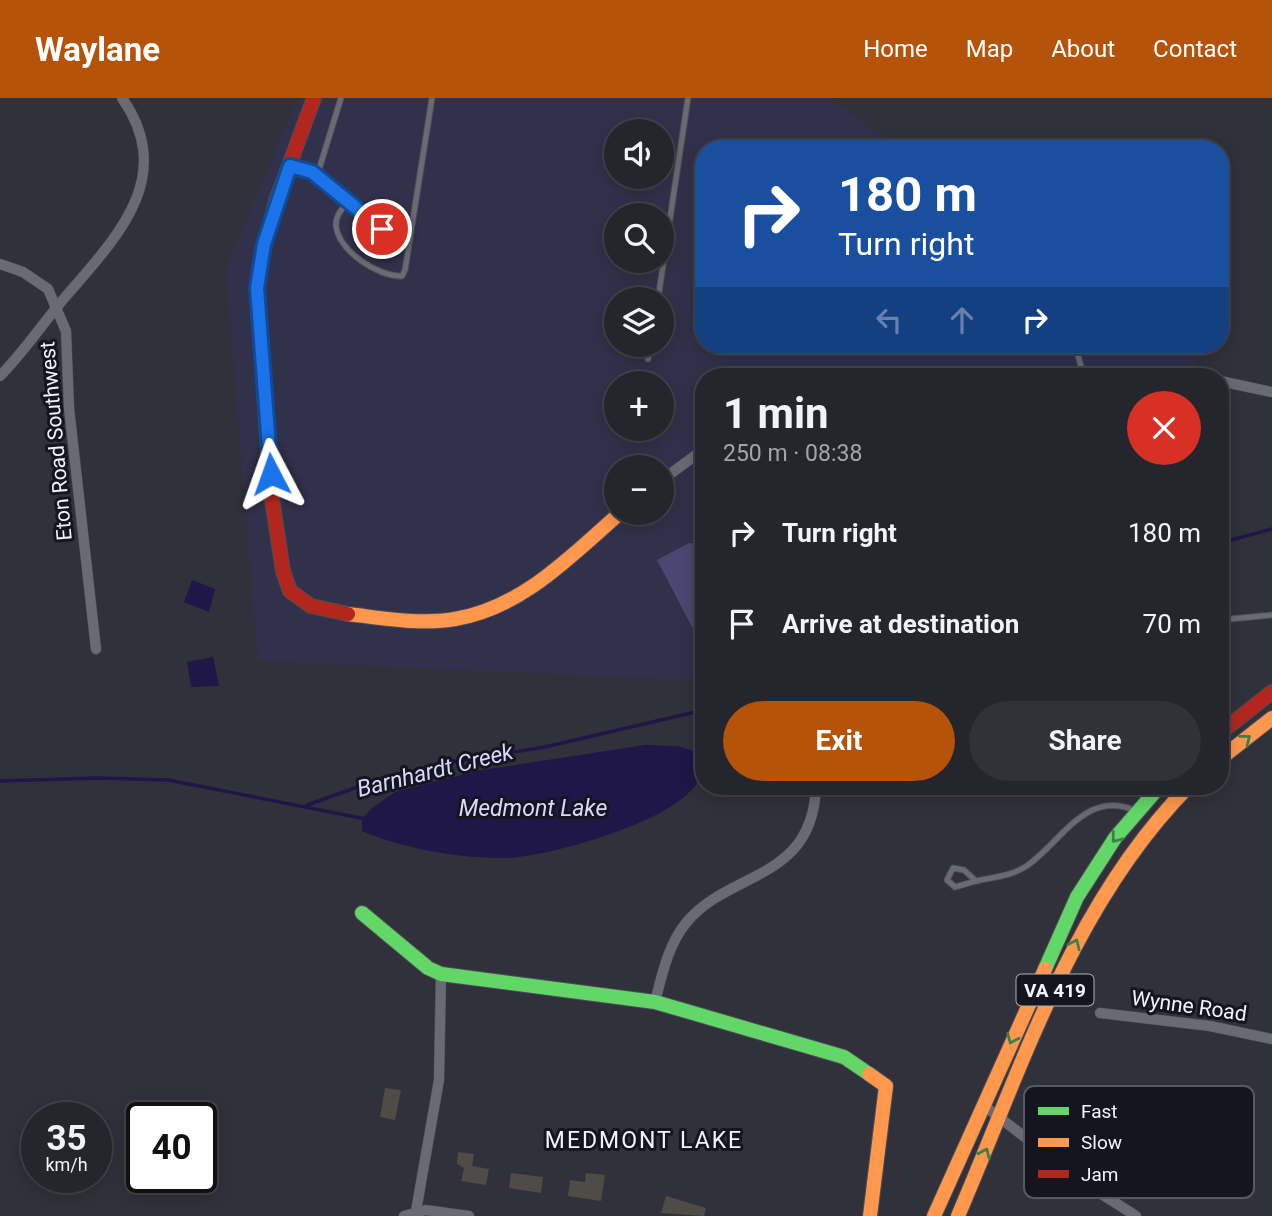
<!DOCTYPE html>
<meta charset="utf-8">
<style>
body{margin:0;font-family:Roboto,sans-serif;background:#313139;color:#f1f3f6;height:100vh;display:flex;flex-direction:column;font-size:26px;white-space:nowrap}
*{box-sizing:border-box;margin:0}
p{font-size:23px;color:#a3a5aa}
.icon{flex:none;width:38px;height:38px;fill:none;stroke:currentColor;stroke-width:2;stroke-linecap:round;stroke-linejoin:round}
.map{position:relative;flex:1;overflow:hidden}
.details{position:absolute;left:695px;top:270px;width:534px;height:427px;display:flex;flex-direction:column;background:#25252d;border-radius:28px;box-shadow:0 4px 18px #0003,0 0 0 2px #424249}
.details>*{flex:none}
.top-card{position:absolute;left:695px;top:42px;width:534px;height:214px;border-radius:28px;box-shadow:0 4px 18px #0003,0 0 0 2px #424249;background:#1a4fa0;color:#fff;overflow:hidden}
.controls{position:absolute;left:604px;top:21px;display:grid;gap:14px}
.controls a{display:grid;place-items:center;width:70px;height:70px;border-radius:50%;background:#25252d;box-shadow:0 4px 18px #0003,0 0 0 2px #424249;font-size:35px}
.speed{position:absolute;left:21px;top:1004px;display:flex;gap:14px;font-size:35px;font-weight:700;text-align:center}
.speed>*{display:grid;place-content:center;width:91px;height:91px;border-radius:50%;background:#25252d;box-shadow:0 4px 18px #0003,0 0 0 2px #424249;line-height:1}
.speed small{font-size:18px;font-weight:400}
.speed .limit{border:4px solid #111;border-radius:10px;background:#fff;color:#111}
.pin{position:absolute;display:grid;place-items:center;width:60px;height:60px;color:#fff;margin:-30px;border:4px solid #fff;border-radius:50%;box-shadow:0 2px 7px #0007}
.me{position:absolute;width:77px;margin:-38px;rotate:356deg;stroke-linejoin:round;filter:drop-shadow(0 0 5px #0008)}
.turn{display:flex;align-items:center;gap:24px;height:147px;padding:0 28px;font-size:32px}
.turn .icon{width:91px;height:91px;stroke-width:2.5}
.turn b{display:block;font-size:49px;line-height:60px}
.lanes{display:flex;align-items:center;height:66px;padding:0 28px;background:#0003;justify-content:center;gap:35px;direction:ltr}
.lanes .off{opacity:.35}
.round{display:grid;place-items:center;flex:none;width:74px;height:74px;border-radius:37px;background:#313139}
.overview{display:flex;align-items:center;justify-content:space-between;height:119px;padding:0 28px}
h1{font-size:42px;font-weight:700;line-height:52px}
.button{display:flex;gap:14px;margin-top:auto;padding:14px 28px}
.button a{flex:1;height:80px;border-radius:42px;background:#b45309;color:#fff;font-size:28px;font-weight:700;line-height:80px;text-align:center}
.button a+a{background:#313139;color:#f1f3f6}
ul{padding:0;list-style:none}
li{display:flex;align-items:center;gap:21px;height:91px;padding:0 28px}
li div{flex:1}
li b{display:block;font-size:26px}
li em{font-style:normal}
header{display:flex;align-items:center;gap:42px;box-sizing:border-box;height:98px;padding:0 35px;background:#b45309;color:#fff}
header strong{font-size:33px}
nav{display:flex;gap:38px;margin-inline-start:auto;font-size:24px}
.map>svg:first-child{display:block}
.built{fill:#32314b;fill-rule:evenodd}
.green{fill:#4a4872}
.water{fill:#1e1747}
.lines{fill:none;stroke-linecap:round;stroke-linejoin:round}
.stream{stroke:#1e1747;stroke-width:3.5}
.building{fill:#4f4b47}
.lane-casing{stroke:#4e4d57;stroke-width:7}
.street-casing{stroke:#4e4d57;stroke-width:11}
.fast-casing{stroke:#4e4d57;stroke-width:16}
.slow-casing{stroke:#4e4d57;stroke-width:16}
.jam-casing{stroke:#4e4d57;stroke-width:16}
.lane{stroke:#696a73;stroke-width:5}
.street{stroke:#696a73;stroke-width:10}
.fast{stroke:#63d668;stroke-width:14}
.slow{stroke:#ff974d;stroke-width:14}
.jam{stroke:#b3261e;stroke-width:14}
.oneway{stroke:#407f47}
.route-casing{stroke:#114b97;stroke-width:18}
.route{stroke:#1a73e8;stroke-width:12}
.labels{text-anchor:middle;stroke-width:6;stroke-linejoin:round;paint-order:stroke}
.shield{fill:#15151f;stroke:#b0b0bc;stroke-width:2}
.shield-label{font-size:19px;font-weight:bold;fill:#f3f3ff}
.street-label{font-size:21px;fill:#f3f3ff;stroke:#15151f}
.water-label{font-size:23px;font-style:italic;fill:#d8d9fd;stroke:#15151f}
.neighbourhood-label{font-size:23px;letter-spacing:2px;fill:#f3f3ff;stroke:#15151f}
.key{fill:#15151f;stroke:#585862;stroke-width:2}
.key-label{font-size:19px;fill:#f3f3ff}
</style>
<header>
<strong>Waylane</strong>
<nav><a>Home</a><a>Map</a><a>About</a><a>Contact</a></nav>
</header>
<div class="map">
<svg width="1272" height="1118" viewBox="0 0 1272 1118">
<rect width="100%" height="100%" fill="#31313c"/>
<g class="built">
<path d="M298,0H829L902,51H704V247H1185L1195,254L1201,278H704L703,575L687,582L258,563L226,169ZM616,33H662V79H616ZM616,117H662V163H616ZM616,201H662V247H616ZM616,285H662V331H616ZM616,369H662V415H616Z"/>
<polygon points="1220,362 1232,416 1220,418"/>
</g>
<polygon class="green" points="689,445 703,446 703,550 657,462"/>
<g class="water">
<polygon points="192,482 215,491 209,514 184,504"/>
<polygon points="213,559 219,588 191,589 187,564"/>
<path d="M645,647L677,648L694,653C698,663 703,672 698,683C677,723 551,758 508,760C461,761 405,751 362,733V721L372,710L395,694L476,673Z"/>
</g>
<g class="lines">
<g class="stream">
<polyline points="1220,445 1272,431"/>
<polyline points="0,683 97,680 168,682 366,721"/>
<polyline points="307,707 380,681 451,664 545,649 704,612"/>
</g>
</g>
<g class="building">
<polygon points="385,990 401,992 395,1022 380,1019"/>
<polygon points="458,1054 474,1056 472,1068 489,1071 486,1087 461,1083 464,1070 457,1066"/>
<polygon points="511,1075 543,1079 541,1095 509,1090"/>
<polygon points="586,1075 605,1077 601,1103 568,1098 570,1082 585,1084"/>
<polygon points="666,1098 706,1110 704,1118 661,1115"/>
</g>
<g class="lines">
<defs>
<g id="lane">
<path d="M290,68C339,82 361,128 410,141"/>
<polyline points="317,78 341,0"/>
<path d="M348,104C342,110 335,118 336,128C339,153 378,179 402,178L405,172L432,0"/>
<polyline points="658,201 688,0"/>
<polyline points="1075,247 1083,275"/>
<polyline points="648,261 651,247"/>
<polyline points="1220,522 1272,517"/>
<polygon points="953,770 964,772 976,783 955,789 947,782"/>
<path d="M976,783C994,779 1013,778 1028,767C1062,743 1087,690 1136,713"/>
</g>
<g id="street">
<polyline points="0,166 23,174 48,191 66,233 69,310 96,551"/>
<path d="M0,278C22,256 41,228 61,204C113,143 179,81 122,0"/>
<polyline points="1047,278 1115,275 1181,278"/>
<polyline points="1220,283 1272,294"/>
<polyline points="662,382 704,351"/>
<path d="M655,904C662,877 668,847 686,825C729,772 813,784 816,688"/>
<polyline points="1100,915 1210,928 1272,941"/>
<polyline points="983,1007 1089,1088 1136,1118"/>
<polyline points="416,1113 439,982 441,876"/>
<polyline points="404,1118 425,1112 469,1118"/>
</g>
<g id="fast">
<polyline points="362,815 428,870 441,876 655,904 844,959 869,976"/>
<polyline points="1045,871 1077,799 1115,740 1160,688"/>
</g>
<g id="slow">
<path d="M348,516C383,520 420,527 455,521C522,510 571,458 620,415"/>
<polyline points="1220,661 1272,620"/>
<polyline points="869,976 886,988 870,1118"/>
<polyline points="934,1118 1045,871"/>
<path d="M958,1118C1022,969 1073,805 1189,688"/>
</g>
<g id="jam">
<polyline points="314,0 276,103 260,166 258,190 270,388 283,473 290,493 311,508 348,516"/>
<polyline points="1220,635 1272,594"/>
</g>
</defs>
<use href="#lane" class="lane-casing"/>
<use href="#street" class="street-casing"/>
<use href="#fast" class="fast-casing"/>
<use href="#slow" class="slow-casing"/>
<use href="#jam" class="jam-casing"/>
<use href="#lane" class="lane"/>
<use href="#street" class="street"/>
<use href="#fast" class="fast"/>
<use href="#slow" class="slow"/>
<use href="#jam" class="jam"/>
</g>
<defs><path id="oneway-chevron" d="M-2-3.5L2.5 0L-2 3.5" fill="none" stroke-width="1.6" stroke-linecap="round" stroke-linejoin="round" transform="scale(1.75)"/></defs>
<g class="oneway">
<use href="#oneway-chevron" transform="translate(1246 641) rotate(-38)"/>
<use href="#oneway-chevron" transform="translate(1116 740) rotate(127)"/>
<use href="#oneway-chevron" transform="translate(1075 846) rotate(-65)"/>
<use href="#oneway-chevron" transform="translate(1012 941) rotate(113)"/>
<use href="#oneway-chevron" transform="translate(985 1055) rotate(-67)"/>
</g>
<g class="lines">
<defs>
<polyline id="route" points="271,376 257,190 264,146 290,68 312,74 382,131"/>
</defs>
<use href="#route" class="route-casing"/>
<use href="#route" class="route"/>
</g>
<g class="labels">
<rect class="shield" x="1016.5" y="876.5" width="77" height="31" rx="5"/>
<g class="shield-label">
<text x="1055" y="899">VA 419</text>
</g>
<g class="street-label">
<text transform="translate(56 343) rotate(-95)" y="7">Eton Road Southwest</text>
<text transform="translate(1189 908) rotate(8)" y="7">Wynne Road</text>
</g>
<g class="water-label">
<text transform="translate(435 672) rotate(-14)" y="8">Barnhardt Creek</text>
<text x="533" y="718">Medmont Lake</text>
</g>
<g class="neighbourhood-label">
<text x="644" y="1050">MEDMONT LAKE</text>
</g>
</g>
<rect x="1024" y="988" width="230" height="112" rx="10" class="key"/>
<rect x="1038" y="1009" width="31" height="8" fill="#63d668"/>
<rect x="1038" y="1040" width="31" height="9" fill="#ff974d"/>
<rect x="1038" y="1072" width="31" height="8" fill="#b3261e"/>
<g class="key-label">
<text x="1081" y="1020">Fast</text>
<text x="1081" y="1051">Slow</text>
<text x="1081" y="1083">Jam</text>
</g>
</svg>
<div class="controls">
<a><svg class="icon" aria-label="sound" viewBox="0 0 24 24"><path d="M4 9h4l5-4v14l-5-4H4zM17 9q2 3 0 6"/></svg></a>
<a><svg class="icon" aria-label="search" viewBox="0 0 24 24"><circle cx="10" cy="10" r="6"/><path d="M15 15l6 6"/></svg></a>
<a><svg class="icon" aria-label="layers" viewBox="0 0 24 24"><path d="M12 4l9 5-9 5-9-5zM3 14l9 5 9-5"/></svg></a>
<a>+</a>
<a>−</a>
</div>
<div class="speed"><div>35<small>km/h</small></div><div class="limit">40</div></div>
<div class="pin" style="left:382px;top:131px;background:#d93025"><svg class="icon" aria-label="arrive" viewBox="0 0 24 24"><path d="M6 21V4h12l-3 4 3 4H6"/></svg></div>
<svg class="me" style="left:271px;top:376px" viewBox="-20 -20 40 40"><path d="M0-17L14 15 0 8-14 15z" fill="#1a73e8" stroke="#fff" stroke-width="4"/></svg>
<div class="top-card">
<div class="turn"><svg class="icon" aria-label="right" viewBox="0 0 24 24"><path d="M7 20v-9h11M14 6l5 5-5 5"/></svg><div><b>180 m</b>Turn right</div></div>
<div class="lanes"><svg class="icon off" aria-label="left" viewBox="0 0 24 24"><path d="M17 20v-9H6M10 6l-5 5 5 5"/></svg><svg class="icon off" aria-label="ahead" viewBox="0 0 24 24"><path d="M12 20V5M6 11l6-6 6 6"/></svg><svg class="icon" aria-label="right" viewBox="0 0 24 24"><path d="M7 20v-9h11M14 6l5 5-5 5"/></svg></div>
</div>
<section class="details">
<div class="overview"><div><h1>1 min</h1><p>250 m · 08:38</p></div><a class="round" style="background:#d93025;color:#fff"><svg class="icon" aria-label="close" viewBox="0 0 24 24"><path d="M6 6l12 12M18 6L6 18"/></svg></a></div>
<ul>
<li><svg class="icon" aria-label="right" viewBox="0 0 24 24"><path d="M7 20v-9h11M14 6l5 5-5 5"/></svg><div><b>Turn right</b></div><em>180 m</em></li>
<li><svg class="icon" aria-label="arrive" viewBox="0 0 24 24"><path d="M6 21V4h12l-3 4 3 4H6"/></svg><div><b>Arrive at destination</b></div><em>70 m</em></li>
</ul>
<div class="button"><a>Exit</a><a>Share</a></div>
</section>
</div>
